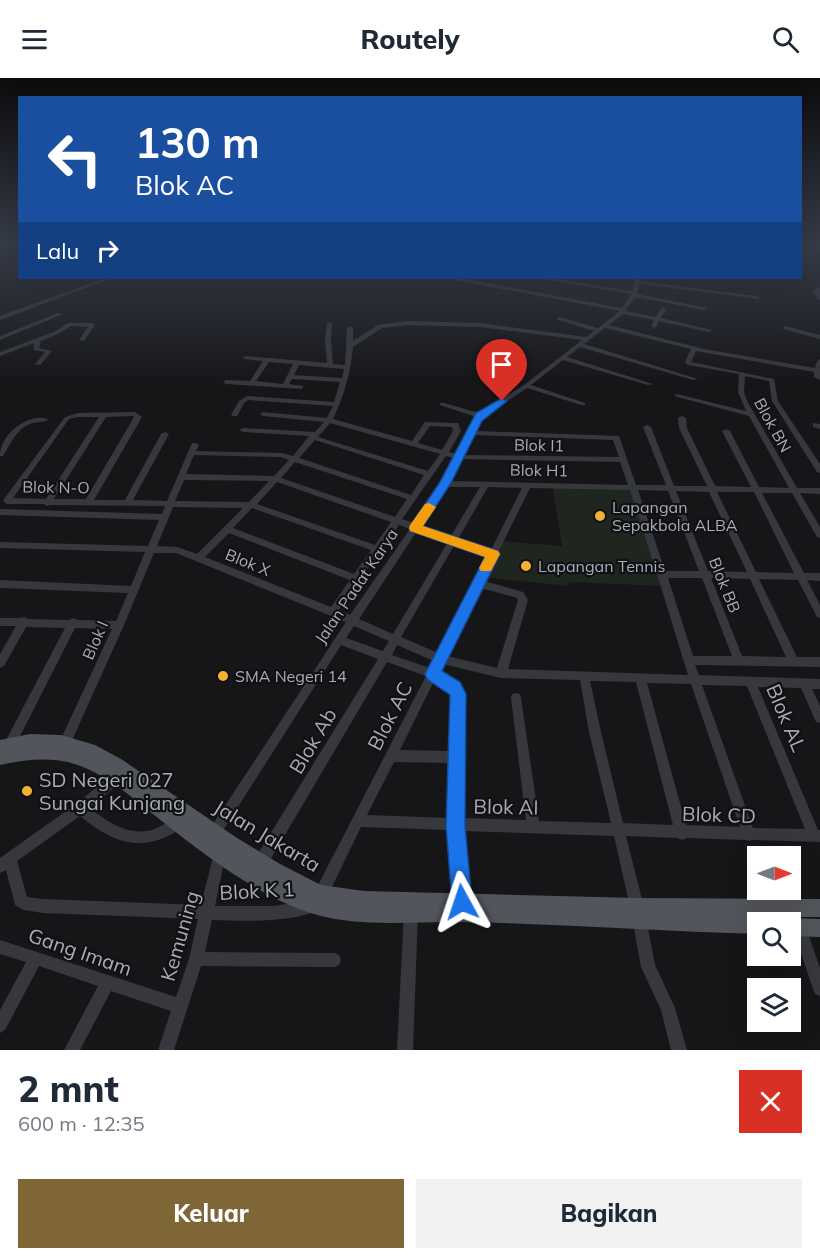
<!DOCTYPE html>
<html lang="id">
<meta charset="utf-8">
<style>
body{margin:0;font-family:Mulish,sans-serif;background:#f2f2f3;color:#1f2937;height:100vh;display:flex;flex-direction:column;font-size:22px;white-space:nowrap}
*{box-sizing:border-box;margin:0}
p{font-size:20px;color:#747a83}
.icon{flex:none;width:33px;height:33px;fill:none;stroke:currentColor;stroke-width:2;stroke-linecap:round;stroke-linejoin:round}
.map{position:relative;height:972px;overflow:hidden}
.details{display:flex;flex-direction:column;background:#fff;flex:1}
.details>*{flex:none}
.banner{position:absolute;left:18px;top:18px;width:784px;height:183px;border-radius:0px;box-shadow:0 6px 24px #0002;background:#1a4fa0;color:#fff;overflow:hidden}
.needle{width:39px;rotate:90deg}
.controls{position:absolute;left:747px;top:768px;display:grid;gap:12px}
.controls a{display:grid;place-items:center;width:54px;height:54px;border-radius:0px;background:#fff;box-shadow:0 6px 24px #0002;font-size:30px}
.pin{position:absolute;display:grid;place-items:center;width:51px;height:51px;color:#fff;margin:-62px -26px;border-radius:50% 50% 50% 0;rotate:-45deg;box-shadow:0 0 6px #0007}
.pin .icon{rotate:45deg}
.me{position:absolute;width:66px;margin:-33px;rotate:355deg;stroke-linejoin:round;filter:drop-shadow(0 0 4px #0008)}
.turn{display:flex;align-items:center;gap:21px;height:126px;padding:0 18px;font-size:27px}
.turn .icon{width:78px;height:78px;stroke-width:2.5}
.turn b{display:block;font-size:42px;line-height:51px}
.then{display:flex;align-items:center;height:57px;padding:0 18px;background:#0003;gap:12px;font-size:22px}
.round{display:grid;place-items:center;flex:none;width:63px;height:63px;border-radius:0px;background:#f2f2f3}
.summary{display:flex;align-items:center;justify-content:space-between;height:102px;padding:0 18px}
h1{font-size:36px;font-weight:800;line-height:45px}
.primary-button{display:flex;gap:12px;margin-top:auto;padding:12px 18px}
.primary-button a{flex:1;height:69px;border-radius:0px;background:#7e6636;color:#fff;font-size:24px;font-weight:800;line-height:69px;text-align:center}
.primary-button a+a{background:#f2f2f3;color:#1f2937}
header{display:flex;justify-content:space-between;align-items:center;height:78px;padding:0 18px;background:#fff;font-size:27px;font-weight:800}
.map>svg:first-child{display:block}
.green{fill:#1e261f}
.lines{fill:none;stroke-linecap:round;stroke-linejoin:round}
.minor{fill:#37383d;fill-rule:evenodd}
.major{fill:#53555c;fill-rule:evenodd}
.route{fill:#1a73e8;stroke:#114b97;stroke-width:1.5}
.slow{fill:#f59e0b}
.poi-dot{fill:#f2b134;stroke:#111113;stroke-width:2}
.labels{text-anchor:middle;stroke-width:4.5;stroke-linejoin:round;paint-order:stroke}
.street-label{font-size:16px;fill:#a8adb8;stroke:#111113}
.poi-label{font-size:16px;fill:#a8adb8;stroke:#111113;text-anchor:start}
.near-street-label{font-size:20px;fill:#a8adb8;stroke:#111113}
.near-poi-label{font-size:20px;fill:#a8adb8;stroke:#111113;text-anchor:start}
</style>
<header><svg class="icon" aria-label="menu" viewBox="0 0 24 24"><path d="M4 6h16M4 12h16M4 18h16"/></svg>Routely<svg class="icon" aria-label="search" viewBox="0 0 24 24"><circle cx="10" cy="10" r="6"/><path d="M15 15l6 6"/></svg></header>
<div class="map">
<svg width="820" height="972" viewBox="0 0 820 972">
<rect width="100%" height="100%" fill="#161618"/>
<polygon class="green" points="552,407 632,409 666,508 569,504 569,508 481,499 500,463 562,468"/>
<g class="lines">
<g class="minor">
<polygon points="106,200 112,200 0,242 0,238"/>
<path d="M452,200H460L622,230L631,216L538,200H548L632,213L635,200H640V203L757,218L760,220L759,221L639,206L637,216L707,230L704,232L635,219L625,233L656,239L661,230L663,229L666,231L661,240L712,252L709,254L659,243L656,249L654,250L651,248L654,242L623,236L609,247L704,271L815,290L817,283L820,281V302L814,299V294L696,273L691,284L774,301L778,323L820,386V395L817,394L772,323L769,303L745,298L744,314L747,323L797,410H820V416L800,415L820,449V460L817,459L792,415H762L804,495H820V503L807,502L820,527V540L817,539L798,502L759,501L797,579H820V589L695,587L699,597L820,601V611H812L820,628V645L816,644L801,610L758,609L818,752H820V764L752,762L749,763L746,762L687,760L682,762L677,760L626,758L644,829L655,887L675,930L687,972H671L661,932L641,889L630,829L614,758L463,753L469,824L467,829L462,831L457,829L455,824L450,752L361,749L325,823L320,825L317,823L319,828L317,833C286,845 244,843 212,842L205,874L334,875L339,877L341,882L339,887L334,889L201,888L174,972H158L171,933L111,913L80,972H64L98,908L39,888L5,952L0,955V932L26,884L0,876V862L176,919L189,881L198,841L43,835L24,832L15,827L6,792L0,795V780L76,726L116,693L120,691L124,693L126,697L124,701L90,730C107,744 128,758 152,752C161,749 169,743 178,739L182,741L184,745C181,752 173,756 166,759C132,774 106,759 80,738L17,783L27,819L43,821L201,827L214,775L215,770L220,769L225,770L226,775L215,828H275L312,821L315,823L313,818L315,813L426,598L387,584L266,789L261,790L256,789L255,784L256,779L378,581L341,567L222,754L223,759L221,763L217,765L213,763L209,753L211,749L346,544L176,475H154L124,547L69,669L65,671L61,669L59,665L112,551L75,550L14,670L10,672L6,670L4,666L6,662L65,550L26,549L4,588L0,590V576L16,548H0V540H20L24,539L28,541L69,542L73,540L77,542L116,543L128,515L0,510V502L131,508L145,474L0,470V464L148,468L159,442L0,437V431L162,436L165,428L50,427L47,428L44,426H7L3,423L4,421L65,339L78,335L135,334L142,339L94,422H125L161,356L165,354L169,356L133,422L167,423L192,365H195L199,367L196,373L282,375L293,378L309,358L243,354L239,352L243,350L315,354L324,344L263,338L260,336L263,334L327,340L333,328L248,322L244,325L237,338H233L231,337L239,323L247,318L334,324L340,304L292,301L289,306L303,308V310L301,311L226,306L223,304L226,302L250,303L263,283L244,281L243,280L246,278L327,285L325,263L327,244L332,245L331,263L333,286L345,287L347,250L350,248L353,250V263L378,247L407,243L480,245L586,259L594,253L556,241L559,239L598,250L620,233L454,202ZM407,247L480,249L582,262L524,307L479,335L444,325H440V327L476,339L469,353L465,355L467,357L457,376L449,374L461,353L458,345L425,344L412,363L333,341C344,318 351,294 353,269L382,250ZM605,250L691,271L685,284L688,287L739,296L738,314L746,333L677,316L674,318L749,338L789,410L759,409L730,353L726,351L722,353L751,409L715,408L687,350L686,340L682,338L678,340L679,350L707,408H674L651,349L647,347L643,349L666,407H636L619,358L476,353L483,339L527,310L581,327H585V325L531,307L563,282L648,307L653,306L567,279L580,269L693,302L698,301L584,266ZM269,284L293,286L283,306L256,303ZM299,287L344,291L342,300L294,297ZM133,338L134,339L86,421H54L106,339ZM78,339H99L46,421L13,420L69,341ZM330,345L440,376L428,393L318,359ZM430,348L452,349L453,353L442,372L418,365ZM474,357L613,362L619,379L464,377ZM315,362L424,397L411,417L299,380ZM194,377L281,379L289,382L274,398L186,396ZM446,378L454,380L441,405L414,445L402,441ZM461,381L620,384L628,407L450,403ZM295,384L407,421L395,439L281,400ZM184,402L269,403L249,424L175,423ZM277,404L391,444L375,467L257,426ZM447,409H480L451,458L421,448ZM488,409L522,410L491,472L458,461ZM530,410L630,412L657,496L688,597L508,591L528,522L523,514L484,503ZM638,412L668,413L699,493H665ZM676,413L709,414L747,494L708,493ZM717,414H754L794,495L756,494ZM173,429L243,430L197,476L177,469L157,468ZM252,430L371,472L354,496L233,450ZM399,447L410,451L350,537L339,532ZM417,453L448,464L393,556L359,541ZM229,455L350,502L331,529L205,479ZM455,466L488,478L472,505L473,506L438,575L401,559ZM668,500H702L732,578H693ZM711,500L750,501L786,579L742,578ZM481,510L517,520L518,522L497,590L447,578ZM354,548L389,563L383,573L346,560ZM397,567L434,583L430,590L392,577ZM443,586L501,600L580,602L589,654L611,745L539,743L521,620L520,616L516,615L512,616L511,620L526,742L462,740L461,611L460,608L439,594ZM434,603L451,613L450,673L400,672ZM590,603L636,604L673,747L623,745L601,654ZM647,605L691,606L740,749L686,747ZM702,607L747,608L805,751L753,750ZM394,684L450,685V740L367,737Z"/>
<polygon points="820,209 820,222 818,221 813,213"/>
<polygon points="58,235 63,236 0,262 0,258"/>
<polygon points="68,245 92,245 95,247 84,263 79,262 88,249 71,248 60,255 41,263 39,270 52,273 40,287 35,286 45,274 34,272 34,265 0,278 0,274 56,253"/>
<polygon points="785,248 820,257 820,261 783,251 783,249"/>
<path d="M35,340H44L48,342C42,345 35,343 28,347C16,352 10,367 3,378H0C0,360 18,344 35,340Z"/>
<polygon points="813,345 820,346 820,351 813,349"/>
<polygon points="411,827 416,829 418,834 413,972 397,972 404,834 406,829"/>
<polygon points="799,842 804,844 820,890 820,918 815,916 813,911 792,849 794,844"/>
</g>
<g class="major">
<path d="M30,656L61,657L95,667L121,681L237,760L280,786L321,807L364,813L637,820L820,821V839H760L765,840L766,844H758V856C659,853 561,846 463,844C414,843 361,850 314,836C261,820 206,778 163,744C135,722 104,693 68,684C45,679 22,682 0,687V662Z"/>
<polygon points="790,840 820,841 820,859 790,858 790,844 783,844"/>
</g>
</g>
<linearGradient id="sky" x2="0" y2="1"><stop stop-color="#0c0c0d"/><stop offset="0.55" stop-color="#363c48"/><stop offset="1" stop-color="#363c48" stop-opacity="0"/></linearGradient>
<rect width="820" height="305" fill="url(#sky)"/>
<polygon class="route" points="502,320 507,323 482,343 451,405 423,448 498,473 500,476 442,593 460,604 466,616 465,748 472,824 469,831 462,834 455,831 452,824 446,748 450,617 427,601 425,596 485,479 410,453 409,450 440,404 476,335"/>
<polygon class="slow" points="429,425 436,429 423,448 498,473 500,476 491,493 481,493 479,490 485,479 410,453 409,450 410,447 425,426"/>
<g class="poi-dot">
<circle cx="600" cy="438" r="6"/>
<circle cx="526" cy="488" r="6"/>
<circle cx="223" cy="598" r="6"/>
<circle cx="27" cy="713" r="6"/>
</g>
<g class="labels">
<g class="street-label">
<text transform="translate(773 347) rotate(61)" y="6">Blok BN</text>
<text transform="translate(539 367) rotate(1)" y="6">Blok I1</text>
<text transform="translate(539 392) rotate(1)" y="6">Blok H1</text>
<text transform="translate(56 409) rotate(1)" y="6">Blok N-O</text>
<text transform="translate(248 484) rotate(22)" y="6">Blok X</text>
<text transform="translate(725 507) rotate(68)" y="6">Blok BB</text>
<text transform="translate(356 508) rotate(-56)" y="6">Jalan Padat Karya</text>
<text transform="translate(95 562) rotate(-66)" y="6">Blok I</text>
</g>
<g class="poi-label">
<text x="612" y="435">Lapangan<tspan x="612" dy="18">Sepakbola ALBA</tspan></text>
<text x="538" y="494">Lapangan Tennis</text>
<text x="235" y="604">SMA Negeri 14</text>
</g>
<g class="near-street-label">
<text transform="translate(390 638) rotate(-63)" y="7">Blok AC</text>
<text transform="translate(786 640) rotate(67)" y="7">Blok AL</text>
<text transform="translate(313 663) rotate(-59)" y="7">Blok Ab</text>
<text transform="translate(506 729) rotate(1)" y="7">Blok AI</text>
<text transform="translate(719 737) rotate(2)" y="7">Blok CD</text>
<text transform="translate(267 758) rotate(31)" y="7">Jalan Jakarta</text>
<text transform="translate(257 813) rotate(-3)" y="7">Blok K 1</text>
<text transform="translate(180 858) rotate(-74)" y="7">Kemuning</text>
<text transform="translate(80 874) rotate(19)" y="7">Gang Imam</text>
</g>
<g class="near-poi-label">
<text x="39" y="709">SD Negeri 027<tspan x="39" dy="23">Sungai Kunjang</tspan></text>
</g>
</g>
</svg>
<div class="controls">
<a><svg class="needle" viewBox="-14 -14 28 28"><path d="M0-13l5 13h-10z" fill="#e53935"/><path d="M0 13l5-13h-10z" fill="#747a83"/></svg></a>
<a><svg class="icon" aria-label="search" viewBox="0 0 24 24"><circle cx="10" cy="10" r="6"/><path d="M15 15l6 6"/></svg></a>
<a><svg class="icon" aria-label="layers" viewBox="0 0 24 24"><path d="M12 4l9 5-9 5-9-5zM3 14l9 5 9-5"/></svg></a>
</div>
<div class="pin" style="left:502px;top:323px;background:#d93025"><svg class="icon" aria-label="arrive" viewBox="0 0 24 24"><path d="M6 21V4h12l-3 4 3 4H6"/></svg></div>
<svg class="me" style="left:462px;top:824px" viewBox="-20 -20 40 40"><path d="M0-17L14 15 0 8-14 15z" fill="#1a73e8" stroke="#fff" stroke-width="4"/></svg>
<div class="banner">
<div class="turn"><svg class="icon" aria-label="left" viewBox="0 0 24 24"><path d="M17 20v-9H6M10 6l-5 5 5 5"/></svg><div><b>130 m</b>Blok AC</div></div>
<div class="then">Lalu<svg class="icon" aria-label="right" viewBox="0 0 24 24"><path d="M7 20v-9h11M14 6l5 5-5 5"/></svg></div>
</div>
</div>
<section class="details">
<div class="summary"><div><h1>2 mnt</h1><p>600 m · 12:35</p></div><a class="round" style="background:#d93025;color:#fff"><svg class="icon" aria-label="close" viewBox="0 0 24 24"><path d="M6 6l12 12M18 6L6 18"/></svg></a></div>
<div class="primary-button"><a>Keluar</a><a>Bagikan</a></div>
</section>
